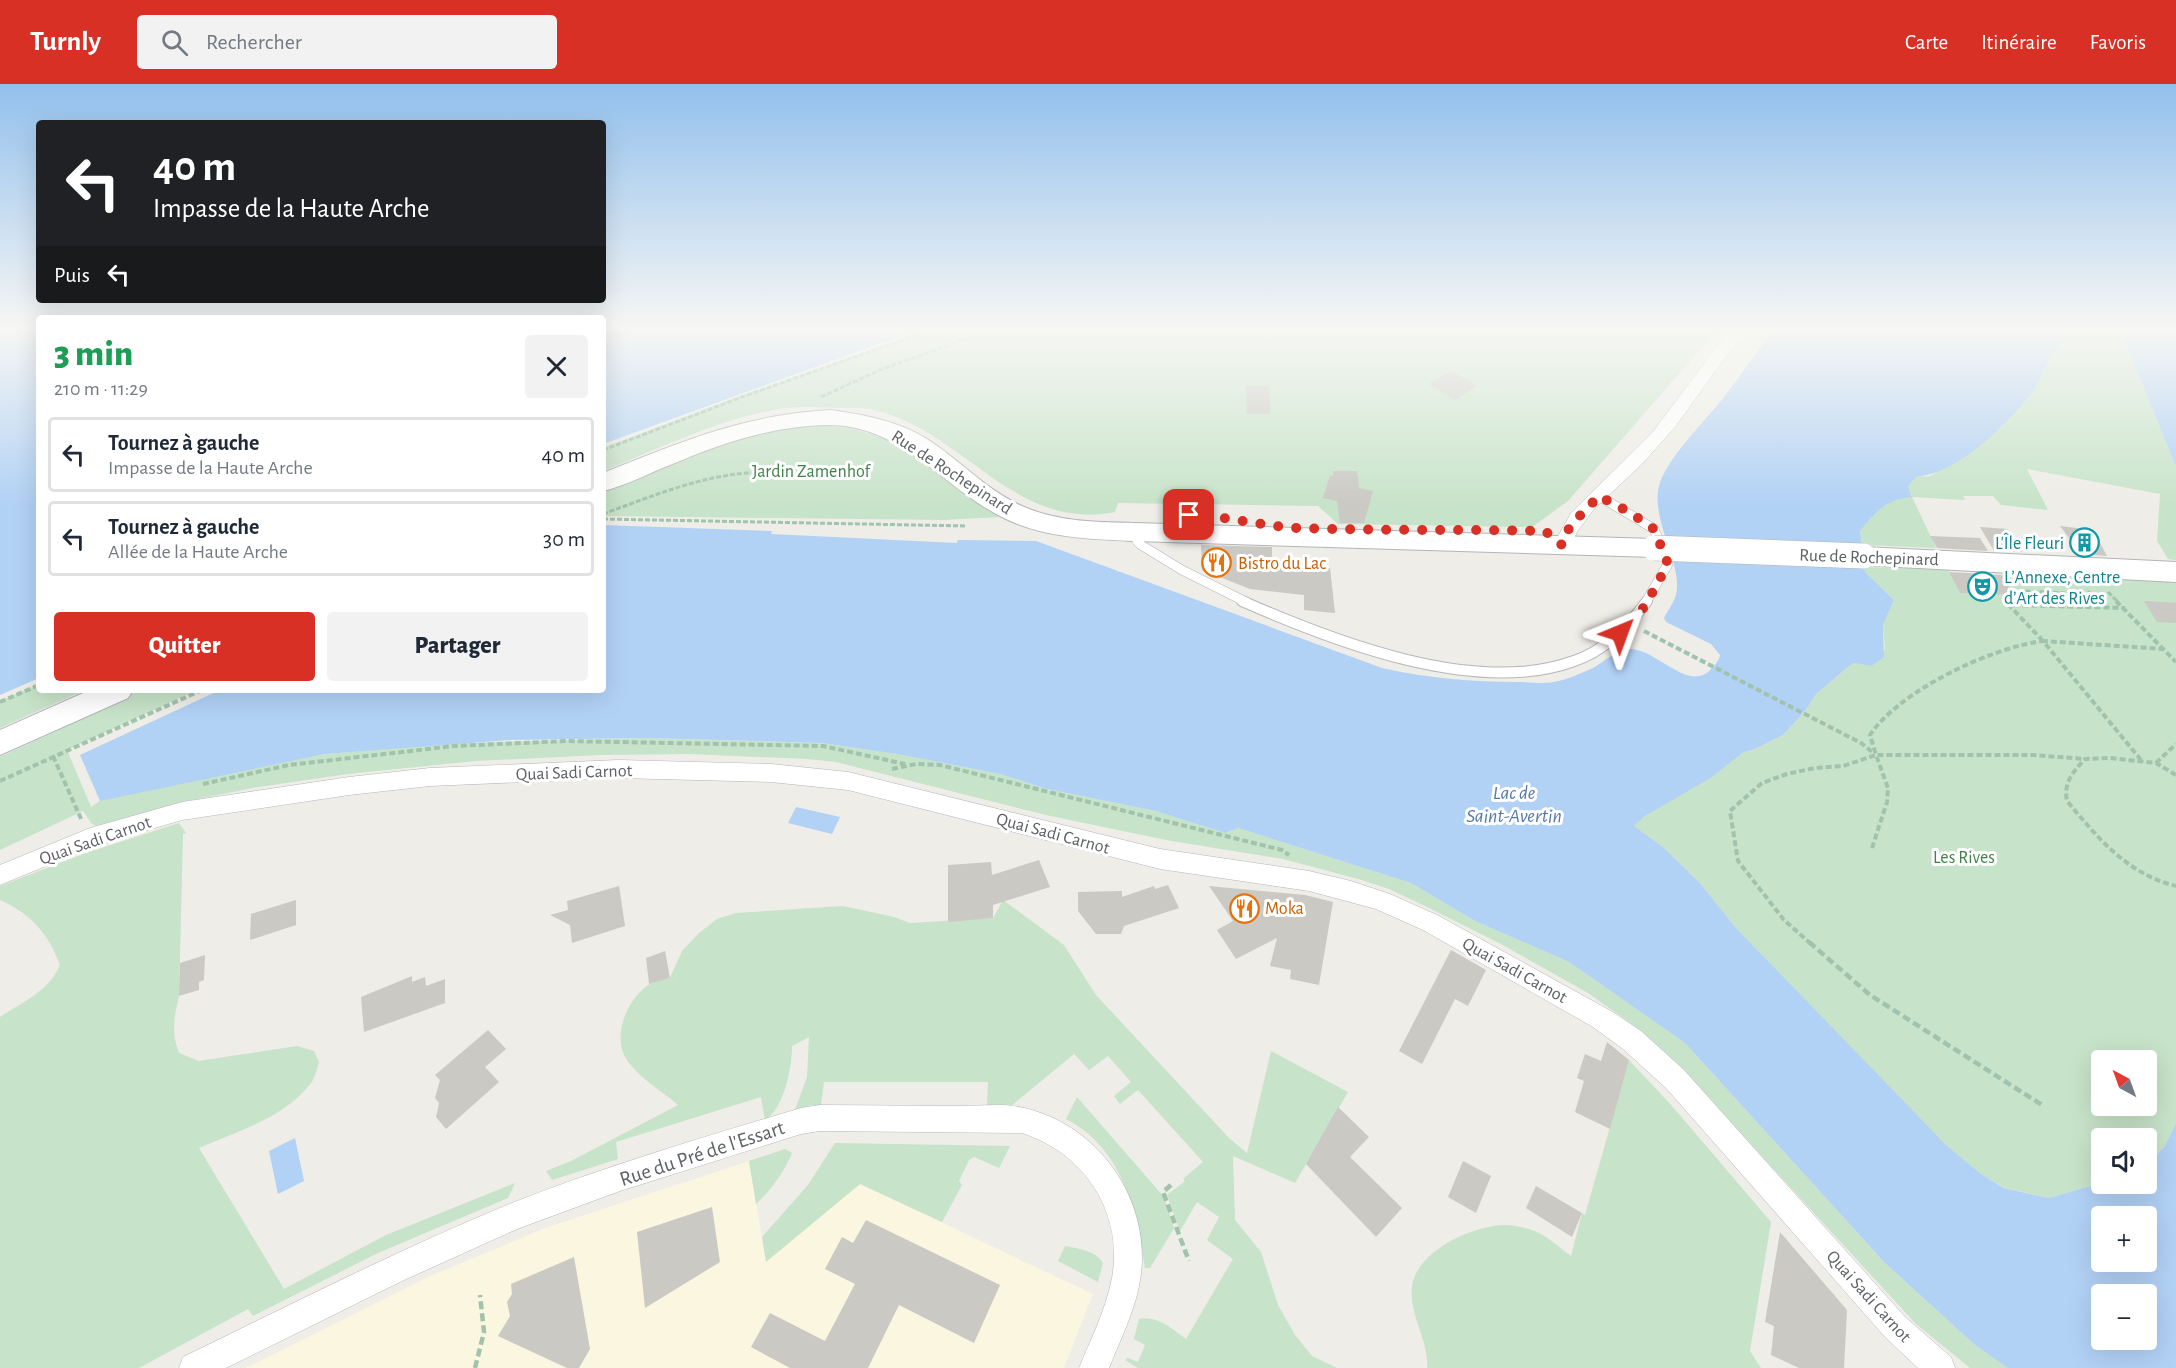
<!DOCTYPE html>
<html lang="fr">
<meta charset="utf-8">
<style>
body{margin:0;font-family:"Alegreya Sans",sans-serif;background:#f2f2f3;color:#1f2937;height:100vh;display:flex;flex-direction:column;font-size:22px;white-space:nowrap}
*{box-sizing:border-box;margin:0}
p{font-size:20px;color:#747a83}
.icon{flex:none;width:33px;height:33px;fill:none;stroke:currentColor;stroke-width:2;stroke-linecap:round;stroke-linejoin:round}
.map{position:relative;flex:1;overflow:hidden}
.panel{position:absolute;left:36px;top:231px;width:570px;height:378px;display:flex;flex-direction:column;background:#fff;border-radius:6px;box-shadow:0 6px 24px #0002}
.panel>*{flex:none}
.top-card{position:absolute;left:36px;top:36px;width:570px;height:183px;border-radius:6px;box-shadow:0 6px 24px #0002;background:#202124;color:#fff;overflow:hidden}
.needle{width:39px;rotate:319deg}
.controls{position:absolute;left:2091px;top:966px;display:grid;gap:12px}
.controls a{display:grid;place-items:center;width:66px;height:66px;border-radius:6px;background:#fff;box-shadow:0 6px 24px #0002;font-size:30px}
.pin{position:absolute;display:grid;place-items:center;width:51px;height:51px;color:#fff;margin:-26px;border-radius:12px;box-shadow:0 3px 9px #0006}
.me{position:absolute;width:66px;margin:-33px;rotate:44deg;stroke-linejoin:round;filter:drop-shadow(0 0 4px #0008)}
.turn{display:flex;align-items:center;gap:21px;height:126px;padding:0 18px;font-size:27px}
.turn .icon{width:78px;height:78px;stroke-width:2.5}
.turn b{display:block;font-size:42px;line-height:51px}
.then{display:flex;align-items:center;height:57px;padding:0 18px;background:#0003;gap:12px;font-size:22px}
.round{display:grid;place-items:center;flex:none;width:63px;height:63px;border-radius:6px;background:#f2f2f3}
.overview{display:flex;align-items:center;justify-content:space-between;height:102px;padding:0 18px}
h1{font-size:36px;font-weight:800;line-height:45px;color:#1e9e55}
.button{display:flex;gap:12px;margin-top:auto;padding:12px 18px}
.button a{flex:1;height:69px;border-radius:6px;background:#d93025;color:#fff;font-size:24px;font-weight:800;line-height:69px;text-align:center}
.button a+a{background:#f2f2f3;color:#1f2937}
ul{padding:0;list-style:none}
li{display:flex;align-items:center;gap:18px;height:75px;margin:0 12px 9px;padding:0 6px;border:3px solid #e0e1e3;border-radius:6px}
li div{flex:1}
li b{display:block;font-size:22px}
li em{font-style:normal}
header{display:flex;align-items:center;gap:36px;box-sizing:border-box;height:84px;padding:0 30px;background:#d93025;color:#fff}
header strong{font-size:28px}
nav{display:flex;gap:33px;margin-inline-start:auto;font-size:21px}
.search{width:420px;height:54px;background:#f2f2f3;display:flex;align-items:center;gap:15px;box-sizing:border-box;padding:0 21px;border-radius:6px;color:#747a83;font-size:22px}
.map>svg:first-child{display:block}
.commercial{fill:#faf6e0}
.green{fill:#c7e3c9;fill-rule:evenodd}
.water{fill:#b1d1f5;fill-rule:evenodd}
.building{fill:#cac9c3}
.lines{fill:none;stroke-linecap:round;stroke-linejoin:round}
.lane-far1-casing{stroke:#b4b6ba;stroke-width:10}
.lane-casing{stroke:#b4b6ba;stroke-width:12}
.street-casing{stroke:#b4b6ba;stroke-width:1}
.secondary-casing{stroke:#b3b5b9;stroke-width:2}
.path-far2{stroke:#a1c3ad;stroke-width:3;stroke-dasharray:5 2;stroke-linecap:butt}
.path-far1{stroke:#a1c3ad;stroke-width:4;stroke-dasharray:6 3;stroke-linecap:butt}
.path{stroke:#a1c3ad;stroke-width:4.5;stroke-dasharray:8 4;stroke-linecap:butt}
.lane-far1{stroke:#fff;stroke-width:9}
.lane{stroke:#fff;stroke-width:10}
.street{fill:#fff;fill-rule:evenodd}
.secondary{fill:#fff;fill-rule:evenodd}
.secondary-bridge-casing{stroke:#b3b5b9;stroke-width:26;stroke-linecap:butt}
.secondary-bridge{stroke:#fff;stroke-width:25}
.route{stroke:#d93025;stroke-width:10;stroke-dasharray:0 18}
.labels{text-anchor:middle;stroke-width:6;stroke-linejoin:round;paint-order:stroke}
.park-label{font-size:18px;fill:#41824a;stroke:#fff}
.street-label{font-size:18px;fill:#5e6165;stroke:#fff}
.culture-label{font-size:18px;fill:#0d838f;stroke:#fff;text-anchor:end}
.food-label{font-size:18px;fill:#c56008;stroke:#fff;text-anchor:start}
.water-label{font-size:20px;font-style:italic;fill:#5377ad;stroke:#fff}
.near-street-label{font-size:21px;fill:#5e6165;stroke:#fff}
</style>
<header>
<strong>Turnly</strong>
<div class="search"><svg class="icon" aria-label="search" viewBox="0 0 24 24"><circle cx="10" cy="10" r="6"/><path d="M15 15l6 6"/></svg>Rechercher</div>
<nav><a>Carte</a><a>Itinéraire</a><a>Favoris</a></nav>
</header>
<div class="map">
<svg width="2176" height="1284" viewBox="0 0 2176 1284">
<rect width="100%" height="100%" fill="#eeede7"/>
<polygon class="commercial" points="749,1077 766,1177 860,1100 1093,1210 1064,1284 246,1284 428,1193 545,1144"/>
<g class="green">
<path d="M935,243H1720L1721,246L1711,253L1568,417L1532,443L1338,440L1318,422L1118,419L1115,428C1012,448 963,344 870,325C859,323 846,324 834,324C816,323 797,322 779,325C725,333 655,366 603,387V364L726,317Z"/>
<polygon points="2075,243 2119,243 2176,383 2176,476 2168,475 2157,457 2160,410 2027,385 2048,426 2001,421 1993,412 1963,412 1965,416 1912,413 1936,464 1862,461 1860,447 1879,424 1916,393 1930,392 1966,371 2003,342 2035,303 2053,270"/>
<polygon points="812,340 851,344 900,359 1000,433 944,436 603,432 603,407 612,403 614,405 734,356 768,347"/>
<path d="M1864,483L1948,485L1960,509L2013,511L2000,487L2176,497V1039L2165,1062L2147,1082L2146,1054H2102L2101,1099L2049,1114L2005,1104L1981,1090L1946,1061L1898,1013L1736,844L1700,799L1663,763L1634,742L1645,732L1742,669L1755,665L1783,651L1806,626L1816,610L1849,582L1854,579L1871,582L1885,565L1883,541L1894,516L1865,488ZM2102,976H2146V1022H2102Z"/>
<polygon points="39,600 39,606 85,606 0,644 0,617"/>
<polygon points="137,606 197,606 67,666 91,723 100,717 117,712 325,670 462,659 648,654 822,659 897,670 1000,690 1047,705 1156,727 1225,749 1238,744 1411,799 1475,837 1569,878 1675,952 1686,960 1885,1179 1975,1261 2008,1284 1970,1284 1916,1240 1675,978 1629,938 1588,909 1501,860 1425,822 1389,805 1362,796 1283,775 1166,756 1046,731 836,678 807,675 689,670 601,671 475,677 348,690 253,704 183,718 116,740 97,742 92,740 83,727 0,766 0,673 59,646 58,642"/>
<path d="M179,739L186,749L183,750L179,912C174,933 171,949 179,969L199,977L297,962L314,967L319,978C317,984 315,994 311,999C283,1035 239,1046 199,1064L284,1205L386,1151L515,1099L508,1114L378,1169L253,1232L248,1225L139,1284H0V933C23,918 49,907 60,881C48,849 31,830 0,816V802L86,769Z"/>
<path d="M1003,816L1064,861L1096,911L1229,1054L1247,1069L1271,967L1348,1008L1295,1099L1233,1072L1235,1136L1261,1168L1278,1221L1295,1251L1312,1272L1337,1284H1138L1125,1276L1128,1274L1138,1278L1145,1261L1134,1255L1139,1235C1160,1232 1170,1244 1186,1255L1233,1175L1207,1156L1219,1133L1197,1118L1180,1147L1167,1111L1184,1098V1094L1203,1078L1138,1006L1120,1020L1114,1012L1131,998L1108,972L1089,986L1074,970L1011,1022L987,1023L988,998H824L821,1021H811L795,1026L807,993L809,953L792,962C792,983 784,1025 765,1036L761,1013L616,1058L618,1075L552,1096L546,1087L571,1077L678,1021C662,1007 642,996 629,979C610,955 626,917 648,901C654,897 663,896 670,894L682,867L699,849L717,835L736,829L843,822L894,833L910,839L993,834Z"/>
<path d="M1629,976L1672,1022L1771,1138L1750,1267L1761,1284H1427C1429,1256 1409,1232 1412,1203C1416,1167 1473,1141 1506,1141C1513,1141 1522,1143 1529,1145C1545,1149 1558,1163 1571,1172L1582,1129L1585,1131Z"/>
<path d="M1077,1013L1164,1113L1174,1144L1150,1184H1145C1137,1126 1122,1064 1066,1035Z"/>
<polygon points="835,1059 1010,1062 999,1084 974,1073 969,1076 959,1097 962,1101 942,1138 860,1100 766,1178 762,1153 808,1101"/>
<path d="M785,1065L792,1069C784,1088 772,1105 756,1120L749,1077Z"/>
<path d="M1065,1162C1079,1165 1095,1166 1103,1179L1098,1198L1058,1177Z"/>
</g>
<g class="water">
<polygon points="0,243 39,243 39,594 0,611"/>
<polygon points="603,243 925,243 603,360"/>
<path d="M1775,243H2075C2068,253 2059,261 2052,271C2046,282 2041,294 2035,304C2011,338 1959,389 1916,393L1908,402L1911,413C1884,416 1877,427 1860,447L1865,488L1894,516L1883,541L1884,573L1871,582L1854,579L1849,582L1816,610L1806,626L1783,651L1755,665L1742,669L1712,693L1645,732L1634,742L1663,763L1700,799L1736,844L1946,1061L1981,1090L2004,1104L2049,1114L2101,1099L2146,1100L2147,1082L2165,1062L2176,1039V1284H2008L2002,1280L1975,1261L1885,1179L1686,960L1675,952L1569,878L1475,837L1411,799L1238,744L1225,749L1156,727L1047,705L1000,690L897,670L822,659L648,654L510,656L325,670L100,717L80,671L220,606H603V441L772,447L771,450L957,459L958,456L1036,457L1382,584C1427,594 1471,598 1518,598C1529,598 1543,600 1554,598C1566,596 1582,589 1593,584C1603,578 1617,566 1629,565C1656,564 1689,610 1711,585C1715,581 1719,577 1720,571L1711,560L1666,538L1664,534C1667,528 1672,521 1675,514C1686,485 1650,437 1659,402C1666,375 1706,336 1724,313C1742,290 1758,266 1775,243ZM2102,1132H2146V1178H2102ZM2102,1210H2146V1256H2102Z"/>
<polygon points="2119,243 2176,243 2176,383"/>
<polygon points="796,723 840,733 832,750 788,739"/>
<polygon points="295,1054 304,1097 278,1110 269,1067"/>
</g>
<g class="building">
<polygon points="1451,287 1477,302 1455,316 1429,300"/>
<polygon points="1246,302 1269,302 1271,330 1247,330"/>
<polygon points="1333,387 1357,387 1359,404 1373,407 1364,439 1340,439 1337,417 1323,414 1330,391 1333,392"/>
<polygon points="2060,442 2093,446 2107,472 2081,470"/>
<polygon points="1980,443 2008,445 2022,468 1994,467"/>
<polygon points="1930,452 1980,454 1988,467 1937,464"/>
<polygon points="1201,461 1272,463 1272,481 1330,484 1335,529 1304,526 1304,511 1250,505 1202,486"/>
<polygon points="1949,488 2002,491 2014,511 1960,509"/>
<polygon points="2144,517 2176,519 2176,539 2157,538"/>
<polygon points="1039,776 1050,803 993,821 993,834 948,838 948,781 991,778 992,791"/>
<polygon points="1168,801 1179,824 1124,842 1121,850 1096,850 1078,827 1078,808 1122,807 1122,813 1154,802 1155,805"/>
<polygon points="619,802 625,842 572,859 570,841 550,831 568,826 567,817"/>
<polygon points="1209,802 1305,811 1333,818 1319,901 1290,895 1291,886 1270,882 1277,854 1236,875 1217,846 1233,837"/>
<polygon points="296,816 296,841 250,856 251,830"/>
<polygon points="1451,866 1486,886 1468,922 1455,915 1422,980 1399,967"/>
<polygon points="665,867 670,894 649,900 646,874"/>
<polygon points="205,871 204,896 199,898 199,906 179,912 180,879"/>
<polygon points="412,892 412,898 425,893 426,902 445,895 445,919 364,948 361,913"/>
<polygon points="488,946 506,965 485,983 499,998 446,1045 436,1033 439,1019 435,1014 440,996 435,991"/>
<polygon points="1607,958 1629,976 1610,1045 1575,1028 1584,997 1577,994 1585,970 1601,977"/>
<polygon points="1338,1023 1369,1053 1350,1073 1402,1124 1376,1153 1306,1080"/>
<polygon points="1463,1077 1491,1092 1476,1129 1448,1113"/>
<polygon points="1536,1102 1582,1129 1572,1153 1526,1124"/>
<polygon points="712,1123 720,1178 645,1224 637,1148"/>
<polygon points="866,1136 1000,1201 974,1259 899,1221 868,1284 790,1284 751,1263 770,1229 825,1257 855,1200 825,1185 842,1153 853,1159"/>
<polygon points="1780,1148 1847,1226 1844,1284 1799,1284 1771,1271 1774,1242 1765,1238"/>
<polygon points="574,1173 590,1265 579,1284 567,1284 498,1252 510,1232 507,1218 512,1210 511,1200"/>
</g>
<g class="lines">
<defs>
<g id="lane-far1">
<polyline points="1599,412 1654,445 1668,480 1646,518"/>
<polyline points="1135,448 1137,457 1141,461 1182,486 1246,518"/>
</g>
<path id="lane" d="M1242,517C1333,557 1476,613 1574,577C1604,567 1629,542 1647,517"/>
<g id="street">
<polygon points="1726,243 1742,243 1742,250 1675,343 1642,380 1594,425 1577,448 1569,466 1562,467 1555,466 1553,461 1571,429 1652,349 1722,256 1726,250"/>
<polygon points="619,676 771,680 848,688 1160,765 1309,787 1351,797 1390,810 1439,832 1611,927 1641,947 1684,986 1905,1233 1951,1273 1955,1284 1918,1284 1885,1253 1666,1004 1623,965 1593,943 1423,846 1376,825 1309,807 1160,785 848,706 771,698 619,694 430,702 349,711 182,736 94,762 0,801 0,781 90,744 182,718 349,693 430,684"/>
<path d="M820,1021C867,1021 914,1022 961,1022C981,1022 1005,1019 1024,1024C1098,1041 1150,1114 1141,1190C1137,1223 1121,1254 1109,1284H1079C1091,1255 1106,1225 1112,1194C1124,1128 1084,1069 1022,1049L820,1047L801,1050L620,1107L517,1145L402,1197L226,1284H179L183,1273C292,1220 400,1165 512,1119C606,1082 704,1053 801,1024Z"/>
</g>
<g id="secondary">
<path d="M831,326C865,331 898,337 927,355C960,376 986,406 1022,422C1057,438 1097,438 1135,439L1654,455L1663,457L1667,464L1663,471L1654,473L1135,457C1090,455 1042,454 1002,433C942,403 902,341 828,341C774,342 724,358 675,379C651,388 628,401 603,407V389C680,358 746,330 831,326Z"/>
<polygon points="1863,463 2176,478 2176,498 1863,481 1854,479 1850,472 1854,465"/>
<polygon points="90,606 133,606 128,614 0,671 0,646"/>
</g>
</defs>
<use href="#lane-far1" class="lane-far1-casing"/>
<use href="#lane" class="lane-casing"/>
<use href="#street" class="street-casing"/>
<use href="#secondary" class="secondary-casing"/>
<g class="path-far2">
<polyline points="821,313 882,285 999,243"/>
<polyline points="603,366 742,313 939,243"/>
<path d="M603,430C650,413 697,393 747,389C770,387 794,392 817,392"/>
<polyline points="603,435 967,442"/>
<polyline points="2108,508 2118,518"/>
<polyline points="2030,518 2024,507 2090,510 2087,505"/>
</g>
<g class="path-far1">
<polyline points="2029,517 2032,521"/>
<polyline points="2116,517 2176,578"/>
<polyline points="1644,547 1861,659 1875,670"/>
<polyline points="2043,557 2009,521 2125,524"/>
<polyline points="0,618 39,601"/>
<polyline points="53,672 82,737"/>
<polyline points="2141,676 2043,557 2164,565"/>
<polyline points="2156,679 2176,660"/>
<polyline points="892,685 916,680 940,681 1282,766 1289,771"/>
<path d="M2176,691L2156,679L2110,674L2085,675C2073,688 2063,699 2067,717C2098,754 2127,790 2176,802"/>
<polyline points="0,697 202,606"/>
<polyline points="203,700 289,681 454,662 567,657 823,662 905,680"/>
<polyline points="1872,764 1887,718 1888,704 1876,671 2033,671 2085,675"/>
<path d="M1811,860L1784,836L1738,777L1730,727L1762,699L1787,690L1815,684L1843,682L1876,671L1870,651C1899,607 1992,563 2043,557"/>
</g>
<g class="path">
<polyline points="1809,858 1870,911 2042,1021"/>
<polyline points="1171,1101 1163,1108 1189,1177"/>
<polyline points="475,1284 484,1248 480,1211"/>
</g>
<use href="#lane-far1" class="lane-far1"/>
<use href="#lane" class="lane"/>
<use href="#street" class="street"/>
<use href="#secondary" class="secondary"/>
<defs>
<polyline id="secondary-bridge" points="1654,464 1863,472"/>
</defs>
<use href="#secondary-bridge" class="secondary-bridge-casing"/>
<use href="#secondary-bridge" class="secondary-bridge"/>
</g>
<linearGradient id="sky" x2="0" y2="1"><stop stop-color="#92c0ed"/><stop offset="0.58" stop-color="#f7f7f4"/><stop offset="1" stop-color="#f7f7f4" stop-opacity="0"/></linearGradient>
<rect width="2176" height="422" fill="url(#sky)"/>
<g class="lines">
<path class="route" d="M1189,431C1226,432 1261,442 1298,444C1380,447 1462,445 1545,447L1562,461L1570,442L1599,412L1629,428L1654,445L1668,480L1645,522L1620,549"/>
</g>
<defs>
<symbol id="building-ring" viewBox="-11 -11 22 22"><circle r="9.5" fill="#fff" stroke="#0f9aa8" stroke-width="1.5"/><path d="M-4-6H4V6H1V3H-1V6H-4ZM-2.5-4.3h1.7v1.8h-1.7ZM.8-4.3h1.7v1.8H.8ZM-2.5-1h1.7V.8h-1.7ZM.8-1h1.7V.8H.8Z" fill="#0f9aa8"/></symbol>
<symbol id="restaurant-ring" viewBox="-11 -11 22 22"><circle r="9.5" fill="#fff" stroke="#e8710a" stroke-width="1.5"/><path d="M-5-6h1v4h1v-4h1v4h1v-4h1v5L-1.5 .5V6h-2V.5L-5-1ZM5-6V6H3V1.5H1.5Q1.5-4 5-6Z" fill="#e8710a"/></symbol>
<symbol id="theatre-ring" viewBox="-11 -11 22 22"><circle r="9.5" fill="#fff" stroke="#0f9aa8" stroke-width="1.5"/><path d="M-5-5.5Q0-4 5-5.5V0Q5 5 0 6Q-5 5-5 0ZM-3.3-2.5H-1v1.5H-3.3ZM1-2.5H3.3v1.5H1ZM-2.8 1Q0 5.5 2.8 1Z" fill="#0f9aa8"/></symbol>
</defs>
<g fill-rule="evenodd">
<use href="#building-ring" x="2068" y="442" width="33" height="33"/>
<use href="#restaurant-ring" x="1200" y="462" width="33" height="33"/>
<use href="#theatre-ring" x="1966" y="486" width="33" height="33"/>
<use href="#restaurant-ring" x="1228" y="808" width="33" height="33"/>
</g>
<g class="labels">
<g class="park-label">
<text x="811" y="393">Jardin Zamenhof</text>
<text x="1964" y="779">Les Rives</text>
</g>
<g class="street-label">
<text transform="translate(952 388) rotate(33)" y="6">Rue de Rochepinard</text>
<text transform="translate(1869 473) rotate(2)" y="6">Rue de Rochepinard</text>
<text transform="translate(574 688) rotate(-2)" y="6">Quai Sadi Carnot</text>
<text transform="translate(1053 749) rotate(15)" y="6">Quai Sadi Carnot</text>
<text transform="translate(95 756) rotate(-19)" y="6">Quai Sadi Carnot</text>
<text transform="translate(1515 886) rotate(29)" y="6">Quai Sadi Carnot</text>
<text transform="translate(1869 1212) rotate(48)" y="6">Quai Sadi Carnot</text>
</g>
<g class="culture-label">
<text x="2064" y="465">L'Île Fleuri</text>
<text x="2004" y="499" text-anchor="start">LʼAnnexe, Centre<tspan x="2004" dy="21">dʼArt des Rives</tspan></text>
</g>
<g class="food-label">
<text x="1238" y="485">Bistro du Lac</text>
<text x="1265" y="830">Moka</text>
</g>
<g class="water-label">
<text x="1514" y="715">Lac de<tspan x="1514" dy="23">Saint-Avertin</tspan></text>
</g>
<g class="near-street-label">
<text transform="translate(702 1069) rotate(-18)" y="7">Rue du Pré de l'Essart</text>
</g>
</g>
</svg>
<div class="controls">
<a><svg class="needle" viewBox="-14 -14 28 28"><path d="M0-13l5 13h-10z" fill="#e53935"/><path d="M0 13l5-13h-10z" fill="#747a83"/></svg></a>
<a><svg class="icon" aria-label="sound" viewBox="0 0 24 24"><path d="M4 9h4l5-4v14l-5-4H4zM17 9q2 3 0 6"/></svg></a>
<a>+</a>
<a>−</a>
</div>
<div class="pin" style="left:1189px;top:431px;background:#d93025"><svg class="icon" aria-label="arrive" viewBox="0 0 24 24"><path d="M6 21V4h12l-3 4 3 4H6"/></svg></div>
<svg class="me" style="left:1620px;top:549px" viewBox="-20 -20 40 40"><path d="M0-17L14 15 0 8-14 15z" fill="#d93025" stroke="#fff" stroke-width="4"/></svg>
<div class="top-card">
<div class="turn"><svg class="icon" aria-label="left" viewBox="0 0 24 24"><path d="M17 20v-9H6M10 6l-5 5 5 5"/></svg><div><b>40 m</b>Impasse de la Haute Arche</div></div>
<div class="then">Puis<svg class="icon" aria-label="left" viewBox="0 0 24 24"><path d="M17 20v-9H6M10 6l-5 5 5 5"/></svg></div>
</div>
<section class="panel">
<div class="overview"><div><h1>3 min</h1><p>210 m · 11:29</p></div><a class="round"><svg class="icon" aria-label="close" viewBox="0 0 24 24"><path d="M6 6l12 12M18 6L6 18"/></svg></a></div>
<ul>
<li><svg class="icon" aria-label="left" viewBox="0 0 24 24"><path d="M17 20v-9H6M10 6l-5 5 5 5"/></svg><div><b>Tournez à gauche</b><p>Impasse de la Haute Arche</p></div><em>40 m</em></li>
<li><svg class="icon" aria-label="left" viewBox="0 0 24 24"><path d="M17 20v-9H6M10 6l-5 5 5 5"/></svg><div><b>Tournez à gauche</b><p>Allée de la Haute Arche</p></div><em>30 m</em></li>
</ul>
<div class="button"><a>Quitter</a><a>Partager</a></div>
</section>
</div>
